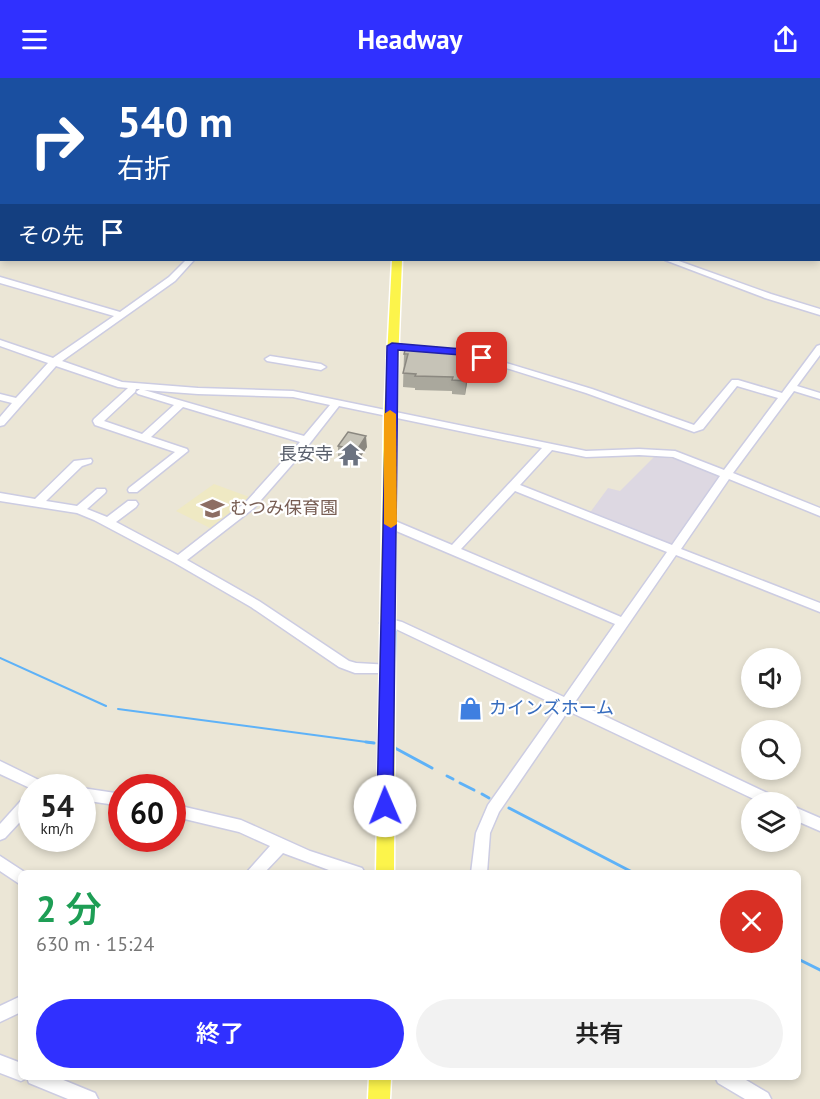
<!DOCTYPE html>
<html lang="ja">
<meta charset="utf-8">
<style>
body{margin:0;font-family:"PT Sans","Noto Sans JP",sans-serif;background:#f2f2f2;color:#222;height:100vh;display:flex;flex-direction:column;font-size:22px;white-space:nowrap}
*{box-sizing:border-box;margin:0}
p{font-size:20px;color:#767676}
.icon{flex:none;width:33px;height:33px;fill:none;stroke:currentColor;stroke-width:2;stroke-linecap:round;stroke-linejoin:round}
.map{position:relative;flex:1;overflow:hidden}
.panel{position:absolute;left:18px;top:792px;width:783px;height:210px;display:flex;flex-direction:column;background:#fff;border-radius:9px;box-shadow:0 3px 9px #0003}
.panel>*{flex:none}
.hud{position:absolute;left:0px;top:0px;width:820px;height:183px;box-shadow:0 3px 9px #0003;background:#1a4fa0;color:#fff;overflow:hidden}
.buttons{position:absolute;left:741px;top:570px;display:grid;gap:12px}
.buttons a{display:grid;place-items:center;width:60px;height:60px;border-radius:50%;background:#fff;box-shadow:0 3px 9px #0003;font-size:30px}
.speed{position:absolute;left:18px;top:696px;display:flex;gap:12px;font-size:30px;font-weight:700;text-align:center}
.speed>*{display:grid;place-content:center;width:78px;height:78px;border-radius:50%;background:#fff;box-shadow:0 3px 9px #0003;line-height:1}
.speed small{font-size:15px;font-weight:400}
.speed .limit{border:9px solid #d22;background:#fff;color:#111}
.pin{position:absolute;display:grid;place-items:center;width:51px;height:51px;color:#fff;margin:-26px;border-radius:12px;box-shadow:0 3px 9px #0006}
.me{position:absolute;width:66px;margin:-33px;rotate:359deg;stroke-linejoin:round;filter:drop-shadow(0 0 4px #0008)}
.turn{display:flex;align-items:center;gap:21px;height:126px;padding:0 18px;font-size:27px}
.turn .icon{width:78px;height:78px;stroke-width:2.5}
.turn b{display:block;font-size:42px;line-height:51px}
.then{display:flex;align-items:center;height:57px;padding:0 18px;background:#0003;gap:12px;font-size:22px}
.round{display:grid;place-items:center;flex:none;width:63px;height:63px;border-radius:32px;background:#f2f2f2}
.headline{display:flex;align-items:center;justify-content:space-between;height:102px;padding:0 18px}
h1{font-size:36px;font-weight:600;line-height:45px;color:#1e9e55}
.action{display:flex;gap:12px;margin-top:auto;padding:12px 18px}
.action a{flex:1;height:69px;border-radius:36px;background:#3030ff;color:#fff;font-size:24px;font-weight:600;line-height:69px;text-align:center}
.action a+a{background:#f2f2f2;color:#222}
header{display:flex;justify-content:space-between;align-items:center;height:78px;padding:0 18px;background:#3030ff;color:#fff;font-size:27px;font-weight:600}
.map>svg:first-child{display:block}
.industrial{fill:#ddd8e2}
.education{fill:#efe9c3}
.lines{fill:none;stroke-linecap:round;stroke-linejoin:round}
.stream-far1{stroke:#5eb2f8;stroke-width:2}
.stream{stroke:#5eb2f8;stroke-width:3}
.minor-casing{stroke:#cccce2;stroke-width:3}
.major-casing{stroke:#fff;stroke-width:3}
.highway-casing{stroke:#fff;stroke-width:3}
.minor{fill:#fff;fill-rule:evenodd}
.major{fill:#fcf44b;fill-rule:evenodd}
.highway{fill:#ffbc4e;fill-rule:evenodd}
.wall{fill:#aaa89d}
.shaded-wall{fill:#8b8880}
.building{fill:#c6c3b7;stroke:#8b8880;stroke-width:1.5}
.route{fill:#3030ff;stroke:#1f1fa6;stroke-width:1.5}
.slow{fill:#f59e0b}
.labels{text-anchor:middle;stroke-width:4.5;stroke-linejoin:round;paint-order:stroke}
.worship-label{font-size:18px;fill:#5b616d;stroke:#fff;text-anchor:end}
.education-label{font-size:18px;fill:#785e54;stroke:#fff;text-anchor:start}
.shop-label{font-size:18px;fill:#366cbe;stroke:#fff;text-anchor:start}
</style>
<header><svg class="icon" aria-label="menu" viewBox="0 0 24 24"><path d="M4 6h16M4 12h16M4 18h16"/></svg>Headway<svg class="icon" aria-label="share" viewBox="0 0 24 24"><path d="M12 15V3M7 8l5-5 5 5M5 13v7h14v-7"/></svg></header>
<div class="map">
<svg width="820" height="1021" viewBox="0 0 820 1021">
<rect width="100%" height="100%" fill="#ebe6d6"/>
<polygon class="industrial" points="655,378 686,383 716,394 719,399 673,467 589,436 608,410 620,413"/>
<polygon class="education" points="214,406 252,420 214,452 176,433"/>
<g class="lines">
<g class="stream-far1">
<polyline points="0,580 106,628"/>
<polyline points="395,585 396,553"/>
<polyline points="118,631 374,665"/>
</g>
<g class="stream">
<polyline points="366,664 374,665"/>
<polyline points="394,667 395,670 432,690"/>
<polyline points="447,698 453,701"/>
<polyline points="460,705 474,712"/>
<polyline points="482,716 489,720"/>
<polyline points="509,730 634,795"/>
<polyline points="798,881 820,892"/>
</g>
<defs>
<g id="minor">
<polygon points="22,0 29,0 21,2"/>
<rect x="93" y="0" width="6" height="2"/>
<polygon points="161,0 193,0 197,2 162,2"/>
<polygon points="295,0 306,2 296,2"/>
<polygon points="351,0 359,0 349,2"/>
<polygon points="513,0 525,2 514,2"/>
<polygon points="607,0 620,2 608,2"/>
<polygon points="635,0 642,0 634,2"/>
<polygon points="760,0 774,2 761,2"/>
<rect x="819" y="9" width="1" height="4"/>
<polygon points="0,17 2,17 0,23"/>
<rect x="0" y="47" width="2" height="4"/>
<rect x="819" y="77" width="1" height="4"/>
<rect x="0" y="84" width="2" height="4"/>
<rect x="819" y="110" width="1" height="13"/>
<rect x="0" y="120" width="2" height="4"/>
<path d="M186,182H194L175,203L62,283L122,304L198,310L293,313L586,373L639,371L675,373L724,392L778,320L737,308L703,351L694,354L586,315L452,273L457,270L460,271L592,311L694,347L732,302H738L782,315L817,268L820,267V277L797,308L820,315V321L794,313L733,395L820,430V438L729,401L681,471L820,525V534L676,477L575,624L778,720L780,724H760L568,633L499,734L490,755L487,795H471L476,755L488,727L558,628L396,551L382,548L380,545L382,542L386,540L402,544L564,619L615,546L387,449L385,446L391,442L395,443L452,467L542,370L339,328L303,374L254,430L187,482L259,523L349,583L356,585L391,587L392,590L391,593L386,595H355L339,589L251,529L175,485L94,442L77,435L0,423V415L35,421L74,383L91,381L92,383L91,385L82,388L46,423L77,428L97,411H105L106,413L105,415L87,431L107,439L128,423H136L138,426L136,429L116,444L178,477L246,424L300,364L183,329L151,359L187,371L188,373L137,414H129L128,412L129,410L175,374L95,347L93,343L94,341L128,310L118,309L56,288L4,347L0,348V339L12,325L0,322V316L16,320L48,285L0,268V262L53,280L114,238L0,205V199L120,234L169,199ZM136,311H140L136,314L138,316L174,327L142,356L104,343L135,314ZM144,312L198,316L293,319L330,327L304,358ZM552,372L586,379L639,377L673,379L720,398L672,467L520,407ZM515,413L667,474L621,539L461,471Z"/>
<polygon points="665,182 676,182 771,216 820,231 820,237 765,220"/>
<polygon points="270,278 321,286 326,289 321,292 267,283 265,281"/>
<polygon points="0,683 47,706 49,710 32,710 32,711 0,696"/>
<polygon points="82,710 122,716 122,728 82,722"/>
<polygon points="32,714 32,731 5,760 0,762 0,746 27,716"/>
<polygon points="172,726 241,742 310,773 362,790 365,795 337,795 283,775 264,795 246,795 270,768 239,754 172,738"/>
<polygon points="790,727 820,740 820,753 790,740"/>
<polygon points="0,778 26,795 21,795 21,807 0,793"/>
<polygon points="21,918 21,934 0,944 0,928"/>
<polygon points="0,977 21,985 21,999 56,999 95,1015 98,1021 68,1021 29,1005 27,1000 21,1003 0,995"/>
<polygon points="715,999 741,999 768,1015 771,1021 745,1021 718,1005"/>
</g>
<g id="major">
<rect x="395" y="0" width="8" height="2"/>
<polygon points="392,182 402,182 396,337 394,795 376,795 384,337"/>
<polygon points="369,999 391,999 390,1021 368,1021"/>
</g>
<g id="highway">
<polygon points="0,123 2,124 2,131 0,131"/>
<rect x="819" y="144" width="1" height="8"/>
</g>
</defs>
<use href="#minor" class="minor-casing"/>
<use href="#major" class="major-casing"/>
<use href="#highway" class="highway-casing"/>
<use href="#minor" class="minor"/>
<use href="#major" class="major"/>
<use href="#highway" class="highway"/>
</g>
<g class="wall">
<polygon points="404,276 470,288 465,317 452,316 452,313 415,312 415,310 403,309"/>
<polygon points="338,368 367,369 358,383 338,378"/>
</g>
<g class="shaded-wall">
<polygon points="471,274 470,288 465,317 466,303"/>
<polygon points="366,358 367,369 358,383 357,372"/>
</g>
<g class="building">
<polygon points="406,269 471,274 466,303 452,302 453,299 415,298 416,296 403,295 408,276 404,276"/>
<polygon points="348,354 366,358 357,372 338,368"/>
</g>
<polygon class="route" points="392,265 462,271 488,280 482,283 461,277 398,272 393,728 391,733 385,735 379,733 377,728 387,268"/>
<polygon class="slow" points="390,332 396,336 397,446 391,450 384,446 384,336"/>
<defs>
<symbol id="temple-bare" viewBox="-9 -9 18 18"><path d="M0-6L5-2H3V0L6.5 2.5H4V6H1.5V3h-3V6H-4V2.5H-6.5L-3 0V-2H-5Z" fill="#6b7280" stroke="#fff" stroke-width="2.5" paint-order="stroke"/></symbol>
<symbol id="school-bare" viewBox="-9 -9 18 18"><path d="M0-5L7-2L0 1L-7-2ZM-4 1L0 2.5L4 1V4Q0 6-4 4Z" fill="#8d6e63" stroke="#fff" stroke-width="2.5" paint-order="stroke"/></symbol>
<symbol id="shop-bare" viewBox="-9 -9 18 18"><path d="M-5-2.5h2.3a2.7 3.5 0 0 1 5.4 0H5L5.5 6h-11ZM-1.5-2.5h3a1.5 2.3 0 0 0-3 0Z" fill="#3f7fe0" stroke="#fff" stroke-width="2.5" paint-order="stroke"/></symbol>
</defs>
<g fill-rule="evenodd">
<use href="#temple-bare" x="334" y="360" width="33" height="33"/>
<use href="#school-bare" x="196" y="414" width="33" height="33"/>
<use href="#shop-bare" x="454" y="614" width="33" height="33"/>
</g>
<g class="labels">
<g class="worship-label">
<text x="333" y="382">長安寺</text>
</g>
<g class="education-label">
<text x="230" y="436">むつみ保育園</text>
</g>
<g class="shop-label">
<text x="489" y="636">カインズホーム</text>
</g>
</g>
</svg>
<div class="buttons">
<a><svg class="icon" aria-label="sound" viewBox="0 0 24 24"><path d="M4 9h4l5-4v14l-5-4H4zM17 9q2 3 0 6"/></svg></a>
<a><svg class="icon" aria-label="search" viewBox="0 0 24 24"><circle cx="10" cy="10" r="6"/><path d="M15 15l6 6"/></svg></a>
<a><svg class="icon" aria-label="layers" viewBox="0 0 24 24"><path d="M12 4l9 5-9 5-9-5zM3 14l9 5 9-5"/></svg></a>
</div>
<div class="speed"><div>54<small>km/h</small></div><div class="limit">60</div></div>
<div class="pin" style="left:482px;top:280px;background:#d93025"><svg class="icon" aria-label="arrive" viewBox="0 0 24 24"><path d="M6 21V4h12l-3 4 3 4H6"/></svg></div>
<svg class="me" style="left:385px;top:728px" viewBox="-20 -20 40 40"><circle r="19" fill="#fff"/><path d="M0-13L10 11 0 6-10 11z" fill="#3030ff"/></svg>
<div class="hud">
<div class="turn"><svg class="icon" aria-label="right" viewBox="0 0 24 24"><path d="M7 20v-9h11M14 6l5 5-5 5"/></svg><div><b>540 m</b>右折</div></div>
<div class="then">その先<svg class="icon" aria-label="arrive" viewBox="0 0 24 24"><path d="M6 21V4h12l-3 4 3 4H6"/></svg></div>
</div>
<section class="panel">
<div class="headline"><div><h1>2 分</h1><p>630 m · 15:24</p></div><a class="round" style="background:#d93025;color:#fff"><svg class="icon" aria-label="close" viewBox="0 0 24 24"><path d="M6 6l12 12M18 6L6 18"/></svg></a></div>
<div class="action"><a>終了</a><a>共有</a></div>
</section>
</div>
